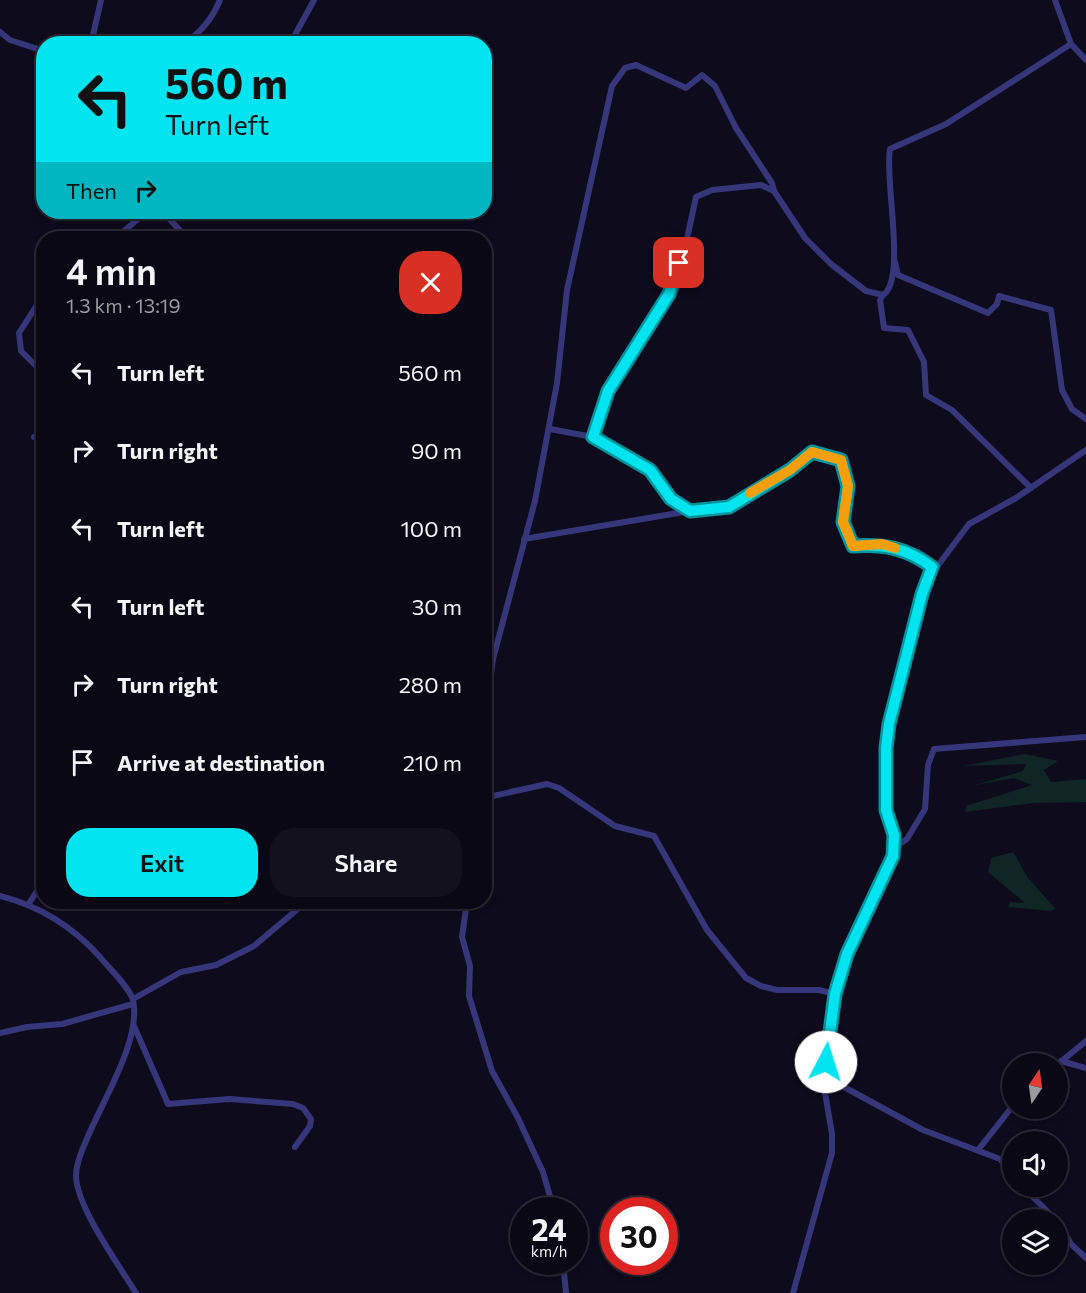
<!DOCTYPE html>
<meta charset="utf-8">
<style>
body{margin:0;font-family:Commissioner,sans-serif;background:#13111e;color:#f1f3f6;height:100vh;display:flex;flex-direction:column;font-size:22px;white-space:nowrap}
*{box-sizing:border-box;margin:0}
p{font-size:20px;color:#999aa0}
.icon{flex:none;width:33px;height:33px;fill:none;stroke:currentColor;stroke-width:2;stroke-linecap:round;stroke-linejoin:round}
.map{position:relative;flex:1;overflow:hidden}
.side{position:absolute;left:36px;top:231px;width:456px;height:678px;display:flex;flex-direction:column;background:#0a0815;border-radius:24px;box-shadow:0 3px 9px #0003,0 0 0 2px #2a2934}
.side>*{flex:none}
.banner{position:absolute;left:36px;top:36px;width:456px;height:183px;border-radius:24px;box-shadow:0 3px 9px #0003,0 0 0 2px #2a2934;background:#02e4f0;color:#111;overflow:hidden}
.needle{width:39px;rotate:13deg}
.tools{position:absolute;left:1002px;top:1053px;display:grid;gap:12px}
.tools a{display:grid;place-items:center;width:66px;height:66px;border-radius:50%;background:#0a0815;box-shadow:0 3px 9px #0003,0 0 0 2px #2a2934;font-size:30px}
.speed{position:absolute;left:510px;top:1197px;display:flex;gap:12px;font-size:30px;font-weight:700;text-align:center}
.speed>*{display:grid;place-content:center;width:78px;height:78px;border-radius:50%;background:#0a0815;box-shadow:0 3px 9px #0003,0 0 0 2px #2a2934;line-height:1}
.speed small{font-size:15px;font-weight:400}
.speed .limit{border:9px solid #d22;background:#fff;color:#111}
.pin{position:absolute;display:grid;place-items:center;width:51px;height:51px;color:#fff;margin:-26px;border-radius:12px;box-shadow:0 3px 9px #0006}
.me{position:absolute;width:66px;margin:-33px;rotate:5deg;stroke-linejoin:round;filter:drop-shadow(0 0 4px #0008)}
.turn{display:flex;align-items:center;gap:21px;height:126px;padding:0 30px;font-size:27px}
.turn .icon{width:78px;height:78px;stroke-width:2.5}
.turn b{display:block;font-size:42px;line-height:51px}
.then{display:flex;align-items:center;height:57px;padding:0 30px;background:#0003;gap:12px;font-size:22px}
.round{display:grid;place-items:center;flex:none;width:63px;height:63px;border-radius:24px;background:#13111e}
.head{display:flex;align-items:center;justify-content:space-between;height:102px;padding:0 30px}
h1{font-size:36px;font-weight:600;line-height:45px}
.button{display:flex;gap:12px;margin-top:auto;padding:12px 30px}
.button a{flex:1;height:69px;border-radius:24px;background:#02e4f0;color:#111;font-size:24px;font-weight:600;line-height:69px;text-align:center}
.button a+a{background:#13111e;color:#f1f3f6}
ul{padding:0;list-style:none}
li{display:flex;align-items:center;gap:18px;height:78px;padding:0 30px}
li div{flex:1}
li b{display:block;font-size:22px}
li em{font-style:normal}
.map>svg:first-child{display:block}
.green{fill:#0f2624}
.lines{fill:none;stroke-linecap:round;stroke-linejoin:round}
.minor{stroke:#36377b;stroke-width:6}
.route-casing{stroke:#01949c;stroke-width:15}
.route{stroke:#02e4f0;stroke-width:10}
.slow{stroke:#f59e0b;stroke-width:10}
</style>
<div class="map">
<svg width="1086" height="1293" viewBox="0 0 1086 1293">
<rect width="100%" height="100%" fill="#0d0b1c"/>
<g class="green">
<polygon points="1025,754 1058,761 1044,770 1051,782 1086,779 1086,802 1034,803 965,812 966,806 1032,785 1014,778 972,786 1023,771 1026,764 963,766"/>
<polygon points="1013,852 1028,878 1055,908 1051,911 1008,907 1010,902 1025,903 988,872 991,858"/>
</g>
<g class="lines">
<g class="minor">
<polyline points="1055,0 1071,44 1086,60"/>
<polyline points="0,32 10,40 44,51"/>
<polyline points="91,44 101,0"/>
<path d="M184,44C202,31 212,19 220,0"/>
<polyline points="290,44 314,0"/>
<polyline points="163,212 187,238"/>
<polyline points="116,238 146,212"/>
<polyline points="895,262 898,275 988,313 997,304 999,296 1051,310 1062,390 1072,409 1086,419"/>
<polyline points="883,295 880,300 884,328 908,330 924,362 926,395 952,410 1031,488"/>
<polyline points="42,372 21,351 19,333 44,294"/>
<polyline points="550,429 593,437 640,465 659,480 671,499 689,511"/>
<polyline points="34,437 44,443"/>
<path d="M593,437L608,391L619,370L669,294L685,248L696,197L712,190L761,185L774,191L805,238L831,264L866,291L883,295C907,280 884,178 890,149L946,124L1071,44"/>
<path d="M524,539L690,511L724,509L790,470L812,452L841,460L848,486L843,522L853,546C884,544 907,548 932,567L930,574"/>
<polyline points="484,657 493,659 484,728"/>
<polyline points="493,659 535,501 557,383 567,290 612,86 625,68 636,65 686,88 702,75 715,86 736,128 772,183 774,191"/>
<polyline points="484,777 489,808 484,822"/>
<polyline points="484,798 547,784 559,788 615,826 654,836 707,930 746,978 761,986 777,990 819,990 835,994"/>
<polyline points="895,847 907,839 925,809 928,765 934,749 1086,737"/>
<polyline points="484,856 484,860"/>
<path d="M0,896C40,906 72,926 100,957C108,967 130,988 133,1000C142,1040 101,1103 86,1141C81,1152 76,1164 76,1176C77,1208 119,1265 136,1293"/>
<polyline points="467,902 462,937 470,966 469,996 492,1071 518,1118 543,1172 554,1210"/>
<polyline points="28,905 44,880"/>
<polyline points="133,999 181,972 216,965 254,946 306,902"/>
<polyline points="134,1026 168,1104 229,1099 293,1104 303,1108 311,1119 310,1126 295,1147"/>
<polyline points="0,1033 27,1027 62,1024 133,1004"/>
<polyline points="1061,1061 1086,1068"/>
<polyline points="1058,1064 1086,1041"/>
<polyline points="978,1150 1012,1107"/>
<polyline points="1012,1172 1000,1159 923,1130 822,1075 835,994 847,954 893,857 894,835 886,810 885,767 889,724 922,594 930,576 969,524 1016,498 1086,450"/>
<polyline points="1022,1186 1056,1220"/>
<polyline points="1058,1222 1071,1244 1086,1258"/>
<polyline points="563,1262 566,1293"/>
<polyline points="793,1293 832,1153 832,1134 822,1075"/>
</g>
</g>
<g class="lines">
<defs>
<path id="route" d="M679,263L669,294L608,391L593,437L650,470L671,499L690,511L729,507L790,470L812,452L841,460L848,486L843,522L853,546C884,544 907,548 932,567L922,594L889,724L886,748V810L894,835L893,856L847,954L835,994L826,1062"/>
</defs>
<use href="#route" class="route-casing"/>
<use href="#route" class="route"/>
<polyline class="slow" points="750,493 790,470 812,452 841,460 848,486 843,522 853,546 882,544 895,548"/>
</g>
</svg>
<div class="tools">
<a><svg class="needle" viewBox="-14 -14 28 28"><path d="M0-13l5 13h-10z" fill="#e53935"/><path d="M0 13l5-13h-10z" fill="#999aa0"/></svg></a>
<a><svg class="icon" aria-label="sound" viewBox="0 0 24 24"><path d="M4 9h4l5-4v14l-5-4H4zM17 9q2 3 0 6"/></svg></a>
<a><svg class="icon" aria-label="layers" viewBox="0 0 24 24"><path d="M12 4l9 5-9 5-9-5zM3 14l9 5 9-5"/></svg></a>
</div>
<div class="speed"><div>24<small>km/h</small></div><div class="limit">30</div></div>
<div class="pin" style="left:679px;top:263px;background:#d93025"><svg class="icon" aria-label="arrive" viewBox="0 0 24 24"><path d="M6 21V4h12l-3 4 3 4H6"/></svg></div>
<svg class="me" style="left:826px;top:1062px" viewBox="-20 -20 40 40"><circle r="19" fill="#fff"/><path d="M0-13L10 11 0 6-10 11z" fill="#02e4f0"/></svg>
<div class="banner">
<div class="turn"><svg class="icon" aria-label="left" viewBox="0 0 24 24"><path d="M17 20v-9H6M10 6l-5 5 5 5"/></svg><div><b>560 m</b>Turn left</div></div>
<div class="then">Then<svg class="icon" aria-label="right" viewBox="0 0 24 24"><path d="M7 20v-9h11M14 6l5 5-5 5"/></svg></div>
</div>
<section class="side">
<div class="head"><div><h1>4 min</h1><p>1.3 km · 13:19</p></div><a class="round" style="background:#d93025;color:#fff"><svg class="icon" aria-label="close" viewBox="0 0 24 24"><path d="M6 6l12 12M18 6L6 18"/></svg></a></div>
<ul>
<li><svg class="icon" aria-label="left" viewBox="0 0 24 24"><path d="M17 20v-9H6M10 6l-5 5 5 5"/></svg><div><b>Turn left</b></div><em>560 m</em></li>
<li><svg class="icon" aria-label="right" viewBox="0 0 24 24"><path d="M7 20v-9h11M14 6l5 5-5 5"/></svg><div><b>Turn right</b></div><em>90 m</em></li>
<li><svg class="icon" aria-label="left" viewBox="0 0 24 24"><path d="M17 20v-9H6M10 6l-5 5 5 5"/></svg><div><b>Turn left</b></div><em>100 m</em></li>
<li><svg class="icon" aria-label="left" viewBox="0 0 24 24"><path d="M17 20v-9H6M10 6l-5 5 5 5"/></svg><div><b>Turn left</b></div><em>30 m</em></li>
<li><svg class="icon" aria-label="right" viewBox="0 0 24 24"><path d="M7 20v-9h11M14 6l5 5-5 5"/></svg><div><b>Turn right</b></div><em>280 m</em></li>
<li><svg class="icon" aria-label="arrive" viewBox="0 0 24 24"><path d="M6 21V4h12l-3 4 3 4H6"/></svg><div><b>Arrive at destination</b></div><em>210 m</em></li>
</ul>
<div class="button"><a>Exit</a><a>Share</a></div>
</section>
</div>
